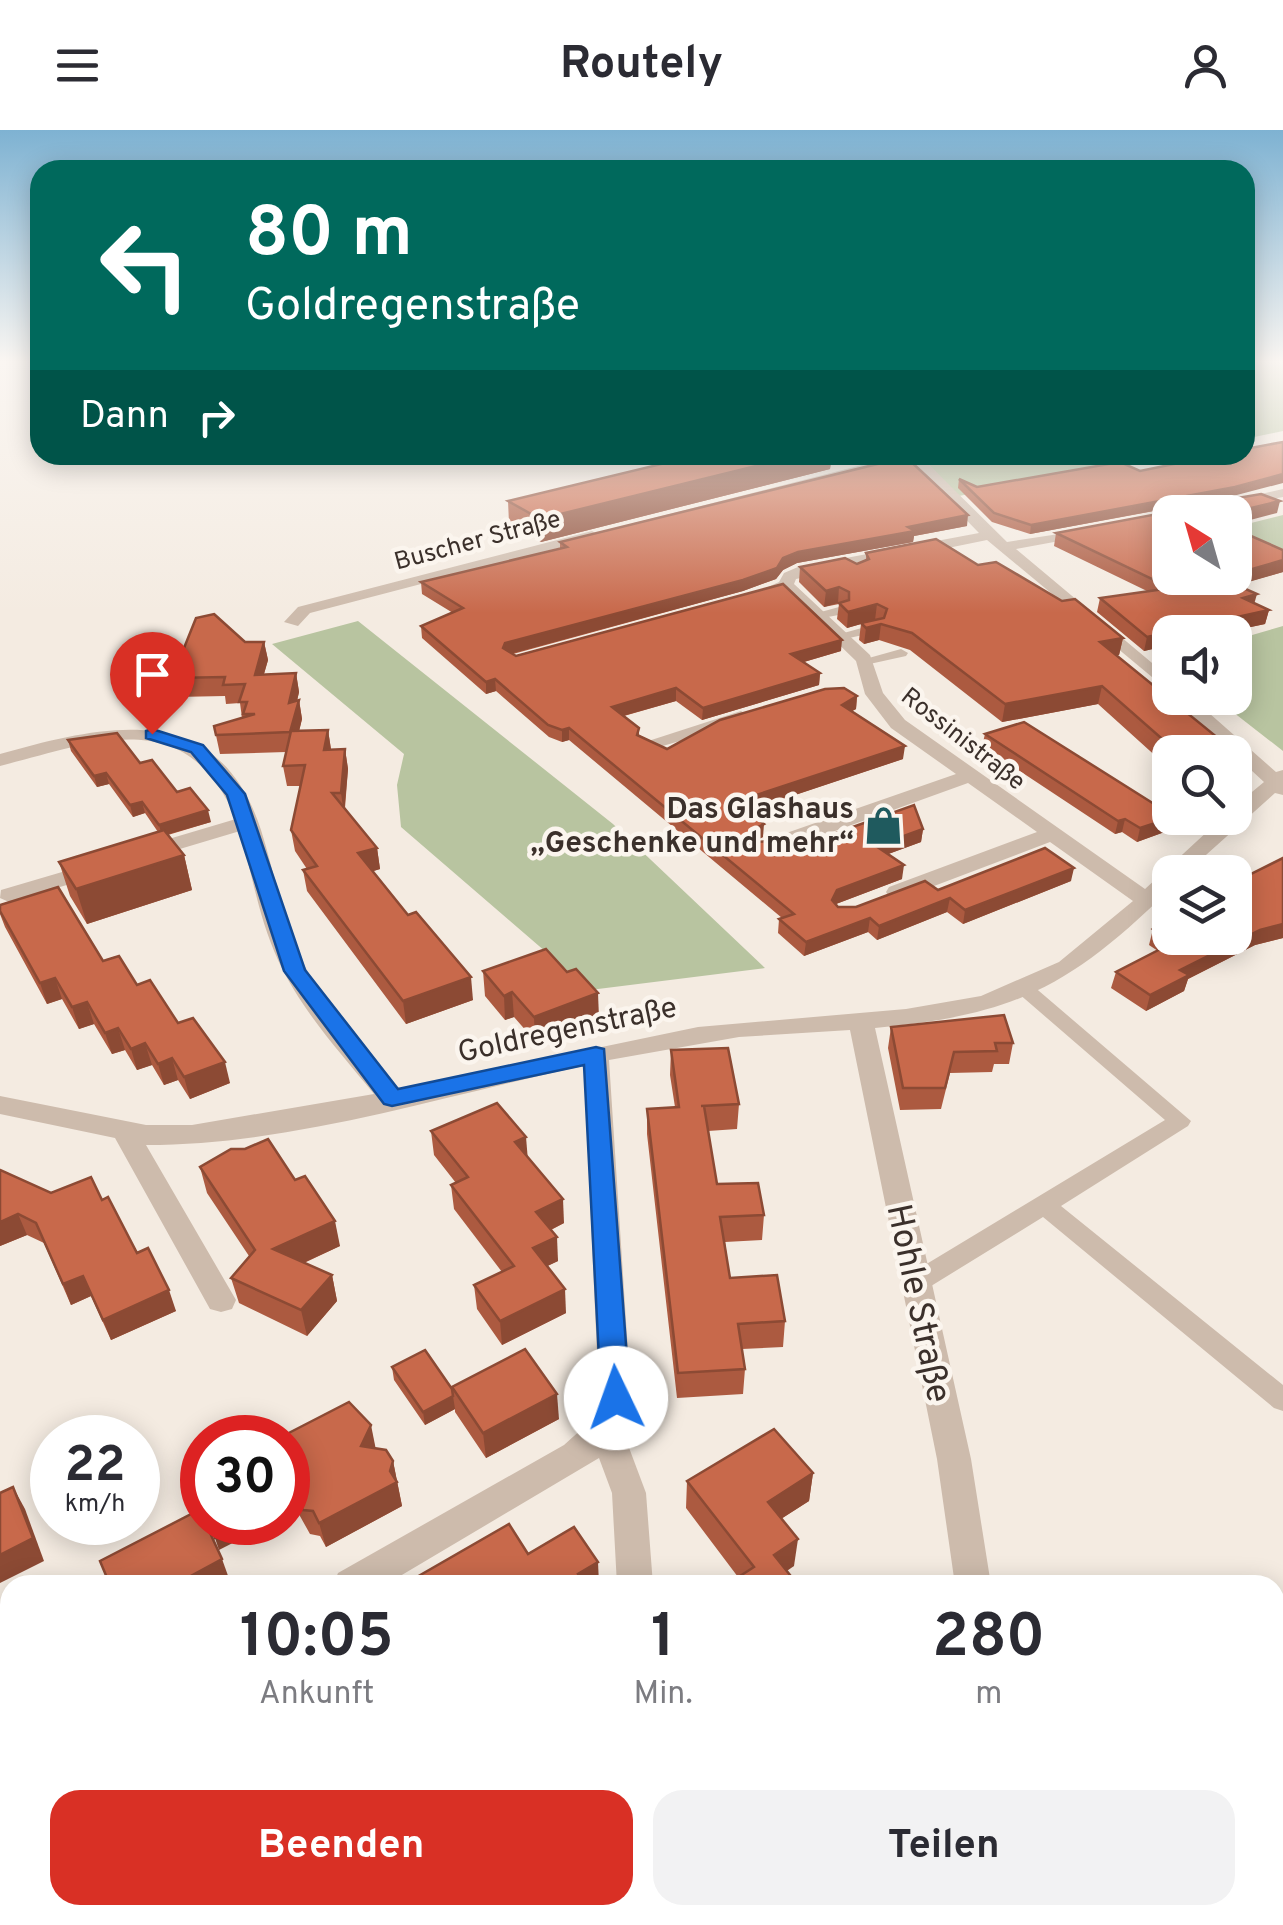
<!DOCTYPE html>
<html lang="de">
<meta charset="utf-8">
<style>
body{margin:0;font-family:Overpass,sans-serif;background:#f2f2f3;color:#2b2b33;height:100vh;display:flex;flex-direction:column;font-size:38px;white-space:nowrap}
*{box-sizing:border-box;margin:0}
p{font-size:32px;color:#7c7c81}
.icon{flex:none;width:55px;height:55px;fill:none;stroke:currentColor;stroke-width:2;stroke-linecap:round;stroke-linejoin:round}
.map{position:relative;flex:1;overflow:hidden}
.panel{position:absolute;left:0px;top:1445px;width:1285px;height:350px;display:flex;flex-direction:column;background:#fff;border-radius:30px 30px 0 0;box-shadow:0 5px 25px #0003}
.panel>*{flex:none}
.hud{position:absolute;left:30px;top:30px;width:1225px;height:305px;border-radius:30px;box-shadow:0 5px 25px #0003;background:#00695c;color:#fff;overflow:hidden}
.needle{width:65px;rotate:323deg}
.fabs{position:absolute;left:1152px;top:365px;display:grid;gap:20px}
.fabs a{display:grid;place-items:center;width:100px;height:100px;border-radius:20px;background:#fff;box-shadow:0 5px 25px #0003;font-size:50px}
.speed{position:absolute;left:30px;top:1285px;display:flex;gap:20px;font-size:50px;font-weight:700;text-align:center}
.speed>*{display:grid;place-content:center;width:130px;height:130px;border-radius:50%;background:#fff;box-shadow:0 5px 25px #0003;line-height:1}
.speed small{font-size:25px;font-weight:400}
.speed .limit{border:15px solid #d22;background:#fff;color:#111}
.pin{position:absolute;display:grid;place-items:center;width:85px;height:85px;color:#fff;margin:-102px -42px;border-radius:50% 50% 50% 0;rotate:-45deg;box-shadow:0 0 10px #0007}
.pin .icon{rotate:45deg}
.me{position:absolute;width:110px;margin:-55px;rotate:357deg;stroke-linejoin:round;filter:drop-shadow(0 0 8px #0008)}
.turn{display:flex;align-items:center;gap:35px;height:210px;padding:0 50px;font-size:45px}
.turn .icon{width:130px;height:130px;stroke-width:2.5}
.turn b{display:block;font-size:70px;line-height:85px}
.then{display:flex;align-items:center;height:95px;padding:0 50px;background:#0003;gap:20px;font-size:38px}
.eta{display:flex;justify-content:space-evenly;align-items:center;height:170px;text-align:center}
.eta b{font-size:60px;font-weight:700;line-height:70px}
.cta{display:flex;gap:20px;margin-top:auto;padding:20px 50px}
.cta a{flex:1;height:115px;border-radius:30px;background:#d93025;color:#fff;font-size:40px;font-weight:700;line-height:115px;text-align:center}
.cta a+a{background:#f2f2f3;color:#2b2b33}
header{display:flex;justify-content:space-between;align-items:center;height:130px;padding:0 50px;background:#fff;font-size:45px;font-weight:700}
.map>svg:first-child{display:block}
.green{fill:#b8c4a0}
.lines{fill:none;stroke-linecap:round;stroke-linejoin:round}
.lane{fill:#cdbbac;fill-rule:evenodd}
.street{fill:#cdbbac;fill-rule:evenodd}
.wall{fill:#ac5a40}
.shaded-wall{fill:#8c4a34}
.building{fill:#c8694b;stroke:#8c4a34;stroke-width:2.5}
.route{fill:#1a73e8;stroke:#114b97;stroke-width:2.5}
.labels{text-anchor:middle;stroke-width:9;stroke-linejoin:round;paint-order:stroke}
.far-street-label{font-size:25px;fill:#3b302b;stroke:#fbf5ee}
.poi-label{font-size:30px;font-weight:bold;fill:#3b302b;stroke:#fbf5ee;text-anchor:end}
.street-label{font-size:30px;fill:#3b302b;stroke:#fbf5ee}
.near-street-label{font-size:35px;fill:#3b302b;stroke:#fbf5ee}
</style>
<header><svg class="icon" aria-label="menu" viewBox="0 0 24 24"><path d="M4 6h16M4 12h16M4 18h16"/></svg>Routely<svg class="icon" aria-label="person" viewBox="0 0 24 24"><circle cx="12" cy="8" r="4"/><path d="M4 21q1-7 8-7t8 7"/></svg></header>
<div class="map">
<svg width="1283" height="1795" viewBox="0 0 1283 1795">
<rect width="100%" height="100%" fill="#f4ebe1"/>
<g class="green">
<polygon points="1245,232 1283,232 1283,301 1245,309"/>
<polygon points="919,325 1164,325 959,366"/>
<polygon points="1283,385 1283,434 1235,413 1235,397"/>
<polygon points="358,491 613,694 765,838 590,860 401,697 397,655 404,624 272,514"/>
<polygon points="1283,496 1283,621 1215,568 1235,568 1235,510"/>
<polygon points="467,1785 632,1785 632,1795 459,1795"/>
</g>
<g class="lines">
<g class="lane">
<polygon points="839,477 846,481 844,484 817,489 810,485"/>
<polygon points="876,494 883,498 881,501 840,510 833,506"/>
<polygon points="901,519 908,523 906,526 865,535 858,531"/>
<polygon points="1025,853 1032,855 1191,991 1188,996 1061,1076 1283,1255 1283,1281 1274,1278 1043,1087 923,1161 914,1163 905,1161 902,1154 905,1147 1165,990 1018,863 1015,859"/>
</g>
<g class="street">
<path d="M901,325H919L1007,412L1092,399V405L1016,419L1170,548V562L987,410L796,449L794,454L870,525L883,563L905,590L1145,759L1222,688H1235V676L1264,652L1173,568H1192L1276,642L1283,640V665L1275,663L1187,742H1170V759C1070,857 1015,885 875,898L971,1329L991,1455H955L937,1329L850,900L739,907L609,930L631,1268L622,1299L646,1363L653,1455H617L612,1363L599,1328L385,1455H333L338,1443L564,1315L594,1288L599,1268L584,936C441,966 293,1015 146,1015L236,1170L232,1179L221,1182L210,1179L115,1008L0,984V966L146,995H192L374,964C339,921 301,880 278,830C259,789 252,744 240,701L143,730L132,724L135,719L236,689C187,573 97,611 0,636V624C107,594 218,568 261,700C274,741 281,785 299,824C322,876 363,916 399,959L698,897L906,879L981,866L1059,832L1133,771L1050,712L905,767H889L886,762L889,757L1037,702L968,653L774,723H758V713L956,644L891,598L865,564L856,531L784,461L754,472L746,467L779,452L784,443L798,437L979,403L909,331L641,397L634,393Z"/>
<polygon points="1283,359 1283,367 1205,382 1179,382"/>
<polygon points="592,401 599,405 597,408 310,483 298,496 284,492 298,477"/>
<polygon points="741,581 750,587 748,591 649,620 639,614"/>
<polygon points="96,732 104,734 107,739 104,744 9,772 0,768 1,760"/>
<polygon points="0,1554 10,1556 10,1596 0,1594"/>
<polygon points="421,1785 468,1785 464,1795 417,1795"/>
<rect x="632" y="1785" width="44" height="10"/>
<polygon points="993,1785 1037,1785 1038,1795 994,1795"/>
</g>
</g>
<g class="wall">
<polygon points="667,325 832,325 830,339 541,412 509,393 508,371 663,334 663,326"/>
<polygon points="1140,341 1233,366 1196,373 1277,383 1170,382 1283,442 1237,455 1254,474 1269,480 1265,494 1227,502 1170,502 1170,515 1144,521 1097,482 1100,468 1147,461 1054,416 1056,403 1174,381 1176,377 1030,404 992,392 958,358 959,349 977,357"/>
<polygon points="967,396 914,406 913,412 797,433 783,440 776,449 743,461 513,524 516,526 841,521 804,532 820,543 819,555 702,590 676,571 624,586 639,598 639,605 667,619 857,566 856,579 852,581 903,629 747,681 763,707 756,710 756,712 794,718 923,699 921,712 888,724 902,749 836,774 838,777 856,777 938,760 1071,751 963,794 947,782 877,810 868,802 804,826 778,803 779,789 782,788 569,610 562,612 549,607 496,561 486,564 422,508 421,496 453,483 422,464 421,452 560,418 560,412"/>
<polygon points="866,423 978,435 1123,508 1119,525 1116,525 1222,622 1170,622 1170,639 1098,574 1002,592 910,520 879,510 864,514 859,510 861,494 847,498 837,489 839,474 824,477 799,452 800,437 857,434 866,431"/>
<polygon points="245,512 264,512 268,530 264,544 296,543 299,562 297,571 299,570 302,589 299,601 328,600 331,619 345,619 348,639 345,678 377,718 380,739 373,741 473,870 406,894 307,761 303,740 307,739 295,721 291,700 300,656 287,656 283,636 286,622 220,624 214,596 242,588 240,573 226,574 225,566 176,567 172,548"/>
<polygon points="985,604 1170,688 1174,688 1170,700 1137,712 1122,702 1115,704 982,616"/>
<polygon points="68,610 140,633 177,662 211,692 168,705 184,725 192,760 87,794 70,766 59,732 158,702 145,683 133,687 109,654 97,657 71,621"/>
<polygon points="1283,728 1283,808 1255,815 1188,849 1184,861 1146,881 1111,858 1116,842 1158,821 1149,815 1153,799 1164,793 1165,787"/>
<polygon points="0,775 103,831 137,855 178,893 230,953 190,969 178,950 164,955 152,935 137,940 125,920 112,924 94,894 79,899 62,869 47,874 5,797 0,784"/>
<polygon points="483,841 599,888 535,911 514,887 505,890 485,866"/>
<polygon points="891,897 1013,913 1009,934 994,934 992,942 950,943 941,979 900,980 888,918"/>
<polygon points="671,920 739,974 737,999 708,1001 717,1054 764,1085 762,1110 725,1112 730,1148 785,1191 783,1217 742,1219 745,1239 743,1264 677,1268 647,1004 647,979 675,977 670,945"/>
<polygon points="431,1001 528,1027 564,1093 551,1100 558,1131 547,1136 566,1183 502,1215 477,1179 474,1155 502,1142 454,1079 451,1055 456,1053 434,1025"/>
<polygon points="200,1037 295,1050 340,1116 304,1133 332,1145 337,1171 307,1206 239,1173 231,1148 249,1126 207,1063"/>
<polygon points="0,1040 51,1063 102,1070 176,1181 111,1210 91,1166 71,1175 44,1113 27,1105 0,1116"/>
<polygon points="392,1237 452,1259 559,1289 486,1328 455,1282 455,1279 425,1295 394,1250"/>
<polygon points="288,1308 376,1318 393,1331 402,1376 326,1417 320,1406 310,1404 296,1379 288,1384"/>
<polygon points="813,1343 809,1371 781,1389 794,1436 738,1447 686,1378 687,1351"/>
<polygon points="743,1785 934,1785 942,1795 745,1795 743,1792"/>
<polygon points="1103,1785 1237,1785 1240,1795 1105,1795"/>
</g>
<g class="shaded-wall">
<polygon points="801,325 832,325 830,339 541,412 540,389"/>
<polygon points="1283,344 1283,353 1233,366 1030,404 1031,395"/>
<polygon points="1280,371 1277,383 1235,394 1235,382"/>
<polygon points="968,385 967,396 914,406 913,412 797,433 783,440 776,449 743,461 506,525 503,518 505,513 783,428 798,422 908,397"/>
<polygon points="1283,430 1283,442 1217,461 1220,448 1235,448 1235,444"/>
<polygon points="839,457 838,473 824,477 826,461"/>
<polygon points="1257,464 1253,478 1243,468"/>
<polygon points="877,474 875,490 847,498 848,482"/>
<polygon points="1269,480 1265,494 1227,502 1170,502 1170,515 1144,521 1147,507"/>
<polygon points="881,494 879,510 864,514 866,498"/>
<polygon points="1123,508 1119,525 1096,528 1100,512"/>
<polygon points="842,510 841,521 790,536 791,524"/>
<polygon points="264,512 268,530 258,564 255,545"/>
<polygon points="296,543 299,562 292,592 289,573"/>
<polygon points="820,543 819,555 702,590 703,578"/>
<polygon points="495,549 496,561 486,564 486,552"/>
<polygon points="1102,556 1098,574 1002,592 1005,574"/>
<polygon points="676,558 676,571 612,589 612,577"/>
<polygon points="857,566 856,579 841,587 842,575"/>
<polygon points="299,570 302,589 294,622 290,602"/>
<polygon points="569,598 569,610 562,612 562,600"/>
<polygon points="328,600 331,620 324,620"/>
<polygon points="905,616 903,629 735,685 735,672"/>
<polygon points="345,619 348,639 344,684 341,663"/>
<polygon points="106,643 109,654 97,657 94,646"/>
<polygon points="142,672 145,683 133,687 130,675"/>
<polygon points="208,680 211,692 162,706 159,695"/>
<polygon points="1171,688 1174,688 1170,700 1137,712 1140,698"/>
<polygon points="1125,689 1122,702 1115,704 1118,691"/>
<polygon points="764,694 763,707 755,711 756,698"/>
<polygon points="923,699 921,712 875,729 876,716"/>
<polygon points="377,718 380,739 361,745 358,723"/>
<polygon points="184,725 192,760 87,794 76,759"/>
<polygon points="904,735 902,749 836,774 832,770 837,760"/>
<polygon points="1074,738 1071,751 963,794 965,780"/>
<polygon points="950,768 947,782 877,810 879,796"/>
<polygon points="870,788 868,802 804,826 806,812"/>
<polygon points="1283,794 1283,808 1255,815 1188,849 1184,861 1146,881 1150,865 1180,840 1260,800"/>
<polygon points="471,847 473,870 406,894 403,871"/>
<polygon points="55,848 62,869 47,874 40,853"/>
<polygon points="512,862 514,887 505,890 504,866"/>
<polygon points="598,863 599,888 535,911 534,887"/>
<polygon points="87,872 94,894 79,899 72,877"/>
<polygon points="118,898 125,920 112,924 105,903"/>
<polygon points="145,913 152,935 137,940 131,919"/>
<polygon points="172,928 178,950 164,955 158,934"/>
<polygon points="225,932 230,953 190,969 184,947"/>
<polygon points="526,1007 528,1031 515,1012"/>
<polygon points="563,1069 564,1093 538,1106 536,1082"/>
<polygon points="18,1084 27,1105 0,1116 0,1092"/>
<polygon points="335,1091 340,1116 279,1144 273,1119"/>
<polygon points="557,1107 558,1131 535,1142 533,1118"/>
<polygon points="332,1145 337,1171 307,1206 301,1180"/>
<polygon points="83,1146 91,1166 71,1175 63,1154"/>
<polygon points="565,1159 566,1183 502,1215 500,1191"/>
<polygon points="169,1160 176,1181 111,1210 103,1190"/>
<polygon points="557,1264 559,1289 486,1328 483,1303"/>
<polygon points="453,1266 455,1279 425,1295 423,1282"/>
<polygon points="371,1295 376,1320 361,1316"/>
<polygon points="393,1331 402,1376 326,1417 319,1393 390,1341"/>
<polygon points="813,1343 809,1371 765,1399 768,1372"/>
<polygon points="289,1354 296,1379 288,1384 288,1355"/>
<polygon points="13,1357 25,1379 44,1431 0,1453 0,1425"/>
<polygon points="244,1392 253,1392 256,1401 219,1420 215,1408"/>
<polygon points="257,1392 271,1392 259,1399"/>
<polygon points="798,1409 794,1436 771,1452 774,1425"/>
<polygon points="222,1429 231,1454 228,1455 174,1455"/>
<polygon points="598,1432 599,1454 578,1455 578,1444"/>
<polygon points="79,1785 121,1785 105,1795 62,1795"/>
<polygon points="127,1785 161,1785 146,1795 133,1795"/>
</g>
<g class="building">
<polygon points="1283,312 1283,344 1235,357 1031,395 994,383 959,349 977,357 1120,332 1140,341 1218,325 1245,325 1245,319"/>
<polygon points="667,325 801,325 540,389 508,371 674,331 663,326"/>
<polygon points="906,327 968,385 908,397 915,401 798,422 783,428 777,438 743,450 505,513 503,518 516,526 783,454 842,510 791,524 820,543 703,578 676,558 612,577 639,598 637,605 667,619 720,590 825,559 844,558 857,566 842,575 905,616 735,672 764,694 756,698 756,712 784,710 794,718 914,675 923,699 876,716 904,735 837,760 832,770 838,777 856,777 925,751 938,760 1045,718 1074,738 965,780 950,768 879,796 870,788 806,812 779,789 794,784 569,598 562,600 548,595 495,549 486,552 421,496 463,478 421,452 567,417 560,412"/>
<polygon points="1261,364 1280,371 1234,382 1170,382 1170,448 1221,448 1257,464 1243,468 1269,480 1147,507 1100,468 1171,458 1056,403 1174,381 1179,372 1208,373"/>
<polygon points="1235,399 1283,420 1283,430 1235,444"/>
<polygon points="936,409 978,435 996,432 1062,471 1075,469 1123,508 1100,512 1218,608 1210,609 1222,622 1177,622 1102,556 1005,574 912,503 881,494 866,498 861,493 884,488 887,479 877,474 848,482 839,473 849,470 849,462 839,457 826,461 800,437 845,428 857,434 869,429 866,423"/>
<polygon points="214,484 245,512 264,512 255,545 296,543 289,573 299,570 290,602 216,605 214,596 255,584 243,584 247,572 239,572 245,554 223,555 225,547 172,548 196,488"/>
<polygon points="1024,592 1170,684 1171,688 1140,698 1125,689 1118,691 985,604"/>
<polygon points="328,600 324,620 345,619 341,663 332,663 377,718 358,723 408,785 416,782 471,847 403,871 303,740 317,736 291,700 305,635 283,636 291,601"/>
<polygon points="117,603 140,633 152,630 177,662 190,658 208,680 159,695 142,672 130,675 106,643 94,646 68,610"/>
<polygon points="164,700 184,725 76,759 59,732"/>
<polygon points="1283,728 1283,794 1260,800 1180,840 1189,845 1150,865 1116,842 1174,812 1153,799 1170,790 1170,808 1235,808 1235,752"/>
<polygon points="58,757 103,831 119,826 137,855 150,850 178,893 193,888 225,932 184,947 172,928 158,934 145,913 131,919 118,898 105,903 87,872 72,877 55,848 40,853 0,781 0,775"/>
<polygon points="546,819 567,842 576,839 598,863 534,887 512,862 504,866 483,841"/>
<polygon points="1004,885 1013,913 995,913 997,921 954,922 945,958 903,958 891,897"/>
<polygon points="728,918 739,974 701,976 704,976 717,1054 758,1053 764,1085 720,1087 730,1148 777,1145 785,1191 738,1194 745,1239 678,1243 647,979 679,977 671,920"/>
<polygon points="497,973 526,1007 515,1012 563,1069 536,1082 557,1107 533,1118 565,1159 500,1191 474,1155 514,1136 451,1055 468,1047 431,1001"/>
<polygon points="268,1009 295,1050 305,1046 335,1091 273,1119 332,1145 301,1180 231,1148 255,1120 200,1037 231,1019 245,1019"/>
<polygon points="0,1040 51,1063 91,1047 102,1070 108,1067 137,1123 148,1118 169,1160 103,1190 83,1146 63,1154 36,1093 18,1084 0,1092"/>
<polygon points="525,1219 557,1264 483,1303 452,1257"/>
<polygon points="425,1220 452,1259 453,1266 423,1282 392,1237"/>
<polygon points="349,1272 371,1295 361,1316 386,1320 393,1331 390,1341 397,1352 319,1393 313,1381 303,1380 289,1354 288,1355 288,1308 279,1308"/>
<polygon points="774,1299 813,1343 768,1372 798,1409 774,1425 798,1455 726,1455 754,1437 687,1351"/>
<polygon points="13,1357 33,1408 0,1425 0,1363"/>
<polygon points="199,1380 202,1387 202,1392 205,1392 222,1429 174,1455 110,1455 100,1431"/>
<polygon points="208,1392 244,1392 215,1408"/>
<polygon points="509,1394 528,1424 574,1397 598,1432 578,1444 585,1455 403,1455"/>
<polygon points="10,1699 10,1785 79,1785 62,1795 0,1795 0,1705"/>
<polygon points="756,1785 934,1785 942,1795 763,1795"/>
<polygon points="1117,1785 1237,1785 1240,1795 1162,1795 1118,1790"/>
</g>
<linearGradient id="sky" x2="0" y2="1"><stop stop-color="#7eb2d2"/><stop offset="0.48" stop-color="#faf6f2"/><stop offset="1" stop-color="#faf6f2" stop-opacity="0"/></linearGradient>
<rect width="1283" height="483" fill="url(#sky)"/>
<polygon class="route" points="152,599 203,615 245,664 305,840 398,959 596,917 604,919 630,1268 626,1277 616,1281 605,1277 601,1268 584,935 392,976 384,974 284,841 227,665 191,622 146,608 146,601"/>
<defs>
<symbol id="shop-bare" viewBox="-9 -9 18 18"><path d="M-5-2.5h2.3a2.7 3.5 0 0 1 5.4 0H5L5.5 6h-11ZM-1.5-2.5h3a1.5 2.3 0 0 0-3 0Z" fill="#1f5a5e" stroke="#fbf5ee" stroke-width="2.5" paint-order="stroke"/></symbol>
</defs>
<g fill-rule="evenodd">
<use href="#shop-bare" x="856" y="668" width="55" height="55"/>
</g>
<g class="labels">
<g class="far-street-label">
<text transform="translate(477 409) rotate(-15)" y="9">Buscher Straße</text>
<text transform="translate(964 608) rotate(38)" y="9">Rossinistraße</text>
</g>
<g class="poi-label">
<text x="854" y="688">Das Glashaus<tspan x="854" dy="34">„Geschenke und mehr“</tspan></text>
</g>
<g class="street-label">
<text transform="translate(567 899) rotate(-12)" y="10">Goldregenstraße</text>
</g>
<g class="near-street-label">
<text transform="translate(920 1173) rotate(78)" y="12">Hohle Straße</text>
</g>
</g>
</svg>
<div class="fabs">
<a><svg class="needle" viewBox="-14 -14 28 28"><path d="M0-13l5 13h-10z" fill="#e53935"/><path d="M0 13l5-13h-10z" fill="#7c7c81"/></svg></a>
<a><svg class="icon" aria-label="sound" viewBox="0 0 24 24"><path d="M4 9h4l5-4v14l-5-4H4zM17 9q2 3 0 6"/></svg></a>
<a><svg class="icon" aria-label="search" viewBox="0 0 24 24"><circle cx="10" cy="10" r="6"/><path d="M15 15l6 6"/></svg></a>
<a><svg class="icon" aria-label="layers" viewBox="0 0 24 24"><path d="M12 4l9 5-9 5-9-5zM3 14l9 5 9-5"/></svg></a>
</div>
<div class="speed"><div>22<small>km/h</small></div><div class="limit">30</div></div>
<div class="pin" style="left:152px;top:604px;background:#d93025"><svg class="icon" aria-label="arrive" viewBox="0 0 24 24"><path d="M6 21V4h12l-3 4 3 4H6"/></svg></div>
<svg class="me" style="left:616px;top:1268px" viewBox="-20 -20 40 40"><circle r="19" fill="#fff"/><path d="M0-13L10 11 0 6-10 11z" fill="#1a73e8"/></svg>
<div class="hud">
<div class="turn"><svg class="icon" aria-label="left" viewBox="0 0 24 24"><path d="M17 20v-9H6M10 6l-5 5 5 5"/></svg><div><b>80 m</b>Goldregenstraße</div></div>
<div class="then">Dann<svg class="icon" aria-label="right" viewBox="0 0 24 24"><path d="M7 20v-9h11M14 6l5 5-5 5"/></svg></div>
</div>
<section class="panel">
<div class="eta">
<div><b>10:05</b><p>Ankunft</p></div>
<div><b>1</b><p>Min.</p></div>
<div><b>280</b><p>m</p></div>
</div>
<div class="cta"><a>Beenden</a><a>Teilen</a></div>
</section>
</div>
